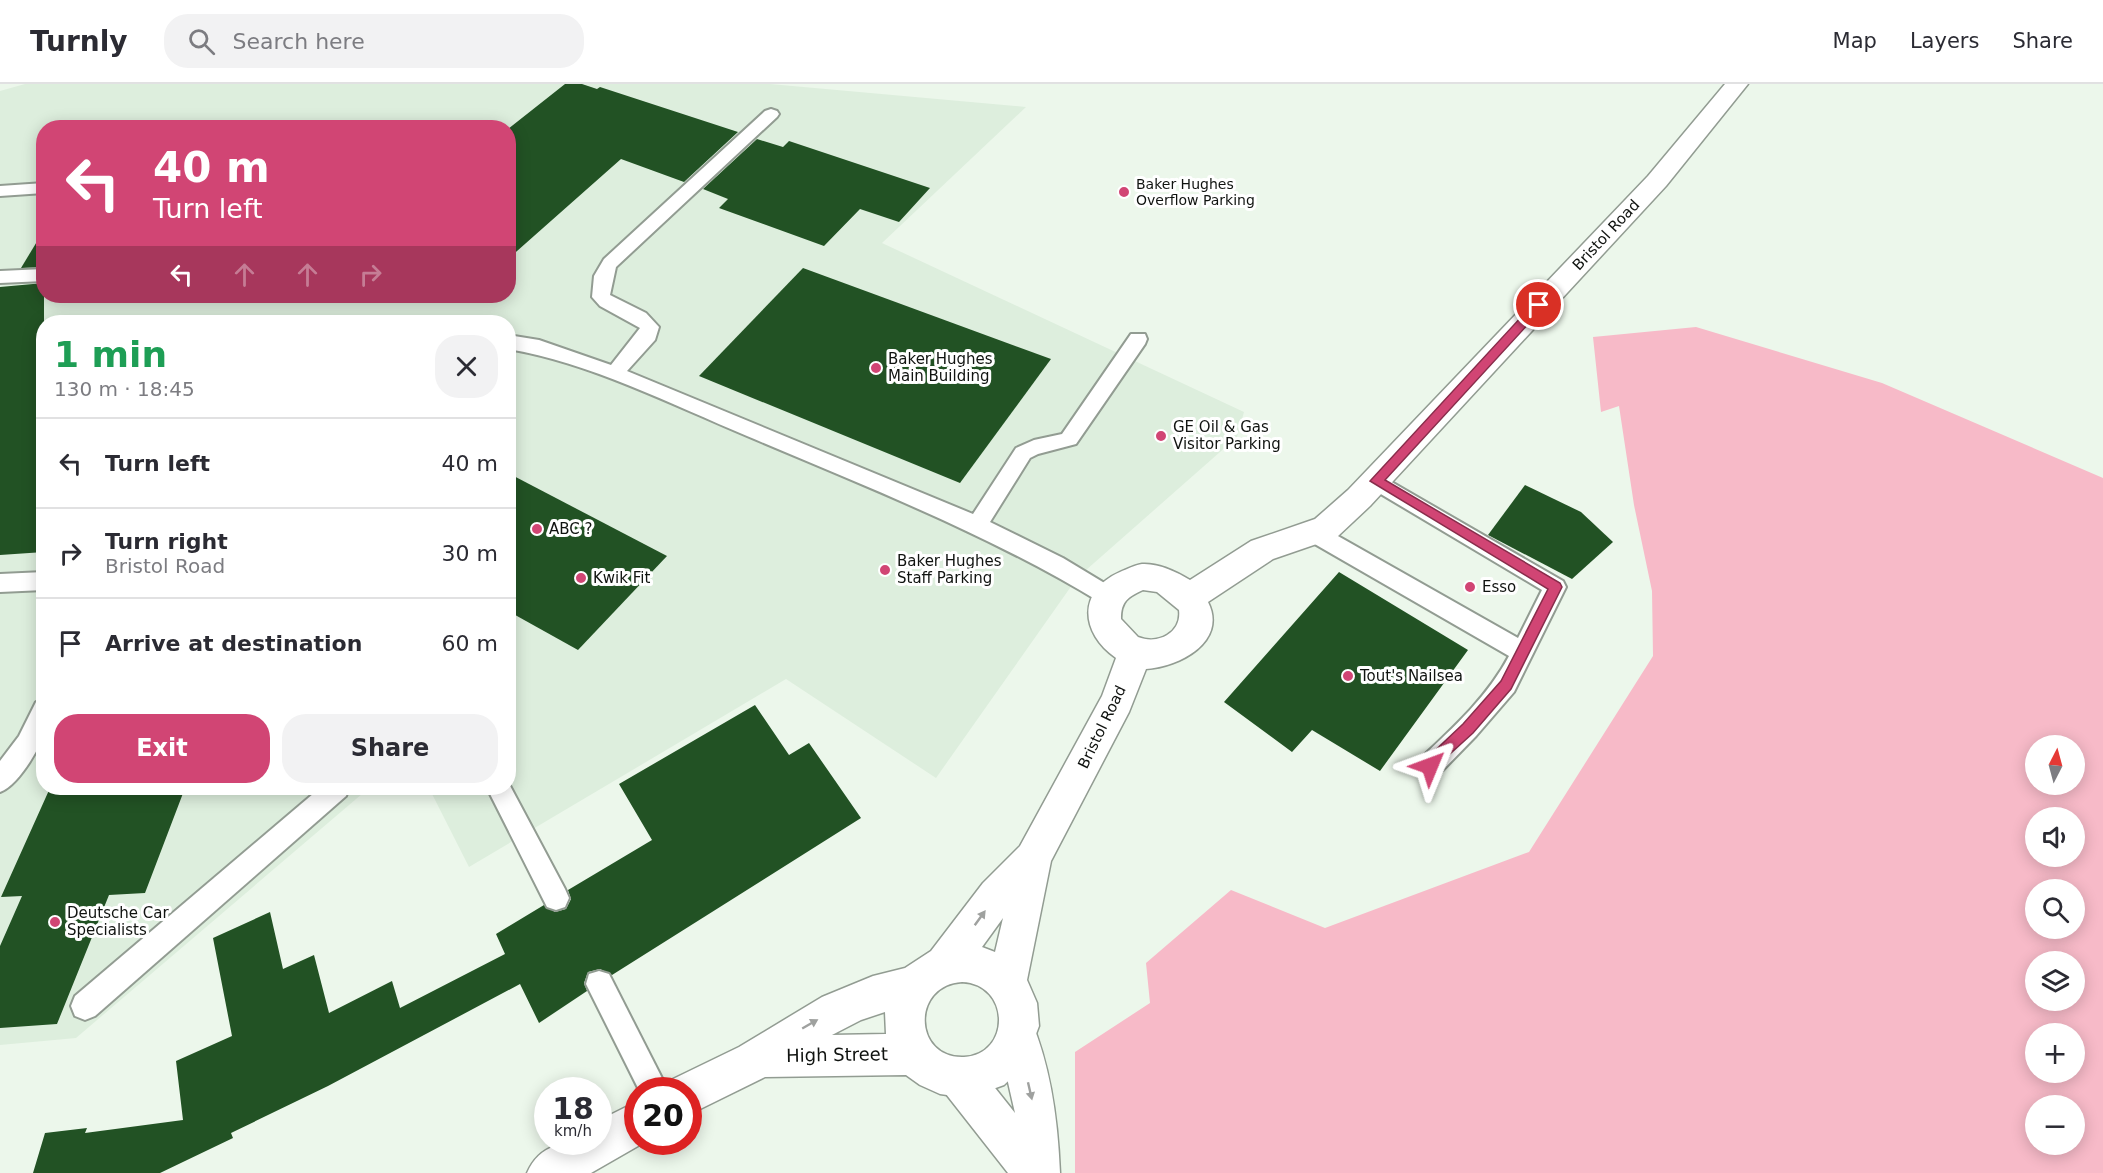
<!DOCTYPE html>
<meta charset="utf-8">
<style>
body{margin:0;font-family:"DejaVu Sans",sans-serif;background:#f2f2f3;color:#2b2b33;height:100vh;display:flex;flex-direction:column;font-size:22px;white-space:nowrap}
*{box-sizing:border-box;margin:0}
p{font-size:20px;color:#7c7c81}
.icon{flex:none;width:33px;height:33px;fill:none;stroke:currentColor;stroke-width:2;stroke-linecap:round;stroke-linejoin:round}
.map{position:relative;flex:1;overflow:hidden}
.sheet{position:absolute;left:36px;top:231px;width:480px;height:480px;display:flex;flex-direction:column;background:#fff;border-radius:24px;box-shadow:0 3px 15px #0003}
.sheet>*{flex:none}
.banner{position:absolute;left:36px;top:36px;width:480px;height:183px;border-radius:24px;box-shadow:0 3px 15px #0003;background:#d14574;color:#fff;overflow:hidden}
.needle{width:39px;rotate:6deg}
.fabs{position:absolute;left:2025px;top:651px;display:grid;gap:12px}
.fabs a{display:grid;place-items:center;width:60px;height:60px;border-radius:50%;background:#fff;box-shadow:0 3px 15px #0003;font-size:30px}
.speed{position:absolute;left:534px;top:993px;display:flex;gap:12px;font-size:30px;font-weight:700;text-align:center}
.speed>*{display:grid;place-content:center;width:78px;height:78px;border-radius:50%;background:#fff;box-shadow:0 3px 15px #0003;line-height:1}
.speed small{font-size:15px;font-weight:400}
.speed .limit{border:9px solid #d22;background:#fff;color:#111}
.pin{position:absolute;display:grid;place-items:center;width:51px;height:51px;color:#fff;margin:-26px;border:3px solid #fff;border-radius:50%;box-shadow:0 2px 6px #0007}
.me{position:absolute;width:66px;margin:-33px;rotate:46deg;stroke-linejoin:round;filter:drop-shadow(0 0 4px #0008)}
.turn{display:flex;align-items:center;gap:21px;height:126px;padding:0 18px;font-size:27px}
.turn .icon{width:78px;height:78px;stroke-width:2.5}
.turn b{display:block;font-size:42px;line-height:51px}
.lanes{display:flex;align-items:center;height:57px;padding:0 18px;background:#0003;justify-content:center;gap:30px;direction:ltr}
.lanes .off{opacity:.35}
.round{display:grid;place-items:center;flex:none;width:63px;height:63px;border-radius:24px;background:#f2f2f3}
.head{display:flex;align-items:center;justify-content:space-between;height:102px;padding:0 18px}
h1{font-size:36px;font-weight:800;line-height:45px;color:#1e9e55}
.action{display:flex;gap:12px;margin-top:auto;padding:12px 18px}
.action a{flex:1;height:69px;border-radius:24px;background:#d14574;color:#fff;font-size:24px;font-weight:800;line-height:69px;text-align:center}
.action a+a{background:#f2f2f3;color:#2b2b33}
ul{padding:0;list-style:none}
li{display:flex;align-items:center;gap:18px;height:90px;padding:0 18px;border-top:2px solid #e1e1e2}
li div{flex:1}
li b{display:block;font-size:22px}
li em{font-style:normal}
header{display:flex;align-items:center;gap:36px;box-sizing:border-box;height:84px;padding:0 30px;background:#fff;border-bottom:2px solid #e1e1e2}
header strong{font-size:28px}
nav{display:flex;gap:33px;margin-inline-start:auto;font-size:21px}
.search{width:420px;height:54px;background:#f2f2f3;display:flex;align-items:center;gap:15px;box-sizing:border-box;padding:0 21px;border-radius:24px;color:#7c7c81;font-size:22px}
.map>svg:first-child{display:block}
.built{fill:#ded;fill-rule:evenodd}
.green{fill:#f7bac8;fill-rule:evenodd}
.building{fill:#225224}
.lines{fill:none;stroke-linecap:round;stroke-linejoin:round}
.service-casing{stroke:#929c92;stroke-width:4}
.tertiary-casing{stroke:#929c92;stroke-width:3}
.secondary-casing{stroke:#929c92;stroke-width:3}
.service{fill:#fff;fill-rule:evenodd}
.tertiary{fill:#fff;fill-rule:evenodd}
.secondary{fill:#fff;fill-rule:evenodd}
.oneway{fill:#9fa19f}
.route{fill:#d14574;stroke:#882d4b;stroke-width:1.5}
.poi-dot{fill:#d14574;stroke:#fff;stroke-width:2}
.labels{text-anchor:middle;stroke-width:6;stroke-linejoin:round;paint-order:stroke}
.far-poi-label{font-size:14px;fill:#101310;stroke:#fff;text-anchor:start}
.street-label{font-size:15px;fill:#101310;stroke:#fff}
.poi-label{font-size:15px;fill:#101310;stroke:#fff;text-anchor:start}
.near-street-label{font-size:18px;fill:#101310;stroke:#fff}
</style>
<header>
<strong>Turnly</strong>
<div class="search"><svg class="icon" aria-label="search" viewBox="0 0 24 24"><circle cx="10" cy="10" r="6"/><path d="M15 15l6 6"/></svg>Search here</div>
<nav><a>Map</a><a>Layers</a><a>Share</a></nav>
</header>
<div class="map">
<svg width="2103" height="1089" viewBox="0 0 2103 1089">
<rect width="100%" height="100%" fill="#ecf7eb"/>
<path class="built" d="M25,0H770L1026,23L882,159L1244,328L1237,353L1077,494L936,694L786,595L469,783L429,704H508V238H44V704H369L76,954L0,961V7ZM44,44H508V212H44Z"/>
<path class="green" d="M1696,243L1882,299L2103,394V1089H1075V968L1150,919L1146,879L1231,806L1325,844L1529,768L1653,572L1652,507L1634,421L1619,322L1601,328L1593,253ZM2036,662H2074V700H2036ZM2036,734H2074V772H2036ZM2036,806H2074V844H2036ZM2036,878H2074V916H2036ZM2036,950H2074V988H2036ZM2036,1022H2074V1060H2036Z"/>
<g class="building">
<polygon points="565,0 582,0 597,5 600,3 738,48 684,98 621,75 508,175 508,45"/>
<polygon points="757,55 783,63 789,57 930,104 899,138 860,125 824,162 719,124 728,115 703,105"/>
<polygon points="44,146 44,183 21,184"/>
<polygon points="803,184 1051,275 960,399 699,292"/>
<polygon points="44,199 44,468 0,471 0,203"/>
<polygon points="508,389 667,472 578,566 508,527"/>
<polygon points="1525,401 1581,428 1613,458 1572,495 1488,451"/>
<polygon points="1339,488 1468,566 1380,687 1312,646 1292,668 1224,618"/>
<polygon points="755,621 789,671 809,659 861,734 612,891 600,885 588,888 584,899 587,907 539,939 520,900 328,1002 231,1049 233,1054 160,1089 33,1089 45,1049 87,1044 85,1049 183,1036 176,977 232,952 213,854 270,828 283,885 314,871 329,929 392,897 400,924 505,870 496,850 544,821 555,828 566,825 571,815 568,806 652,756 619,700"/>
<polygon points="50,704 185,704 145,809 109,811 57,940 0,944 0,862 22,812 1,813"/>
</g>
<g class="lines">
<defs>
<g id="service">
<path d="M771,25L777,27L779,30L777,33L616,183L610,211L646,229L659,243L655,256L627,287L973,430L1016,364L1034,356L1062,350L1131,250H1145L1147,255L1145,260L1076,360L1038,370L1030,374L990,438L1063,474L1116,506L1119,512L1116,518L1108,521L1100,518C988,450 867,403 747,352C673,321 588,278 508,265V251L539,256L611,281L640,244L600,222L592,213L594,192L604,175L765,27Z"/>
<polygon points="44,99 44,109 0,112 0,102"/>
<polygon points="44,185 44,197 0,199 0,187"/>
<path d="M1376,389L1563,497L1566,503L1514,608L1476,652L1439,690L1430,693L1421,690L1418,682L1421,674C1454,643 1488,612 1509,572L1306,455L1303,449L1306,443L1314,441L1322,443L1518,554L1542,506L1369,403L1366,397L1369,391Z"/>
<polygon points="44,488 44,506 0,508 0,490"/>
<path d="M44,615C44,626 46,642 43,653C36,670 17,702 0,708V677L19,652L36,618Z"/>
<polygon points="508,698 565,805 569,814 565,823 556,826 547,823 487,704 508,704"/>
<polygon points="320,704 349,704 346,712 95,932 85,936 75,932 71,922 75,912"/>
<polygon points="599,887 609,890 668,1006 639,1006 586,900 589,890"/>
</g>
<path id="tertiary" d="M1017,930L1031,936C1051,984 1058,1037 1060,1089H1008L946,1010L940,995L946,980L961,974L976,980L1015,1029L997,950L1003,936Z"/>
<g id="secondary">
<path d="M1725,0H1748L1666,102L1370,422L1337,453L1273,475L1208,518C1228,558 1179,583 1146,585L1129,628L1051,777L1027,896L1037,919L1039,942L1024,982L1004,1001L968,1014L940,1010L920,1001L906,991L765,993L688,1031V1006H669L673,995L739,963L822,913L873,892L905,884L931,867L983,799L1020,762L1102,612L1116,574C1080,549 1077,507 1120,488C1127,485 1135,481 1142,480C1158,479 1177,488 1190,496L1251,457L1315,435L1348,406L1648,92ZM1143,506L1157,508L1179,526C1182,549 1158,561 1138,553L1121,535C1121,517 1128,513 1143,506ZM1003,834L995,868L982,863ZM962,898C1011,900 1011,971 964,973C913,975 911,901 962,898ZM885,928L886,950L832,951L861,936Z"/>
<path d="M638,1017V1058H645L591,1089H527C541,1057 568,1058 598,1058V1037Z"/>
</g>
</defs>
<use href="#service" class="service-casing"/>
<use href="#tertiary" class="tertiary-casing"/>
<use href="#secondary" class="secondary-casing"/>
<use href="#service" class="service"/>
<use href="#tertiary" class="tertiary"/>
<use href="#secondary" class="secondary"/>
</g>
<defs><path id="oneway-solid" d="M-6-.8H1V-3.2L6.5 0L1 3.2V.8H-6Z" transform="scale(1.5)"/></defs>
<g class="oneway">
<use href="#oneway-solid" transform="translate(980 834) rotate(-54)"/>
<use href="#oneway-solid" transform="translate(810 940) rotate(-30)"/>
<use href="#oneway-solid" transform="translate(1030 1007) rotate(77)"/>
</g>
<polygon class="route" points="1539,217 1543,218 1543,224 1385,396 1560,499 1562,503 1511,605 1473,649 1430,688 1424,686 1422,682 1424,677 1463,640 1501,597 1548,505 1370,397 1535,218"/>
<g class="poi-dot">
<circle cx="1124" cy="108" r="6"/>
<circle cx="876" cy="284" r="6"/>
<circle cx="1161" cy="352" r="6"/>
<circle cx="537" cy="445" r="6"/>
<circle cx="885" cy="486" r="6"/>
<circle cx="581" cy="494" r="6"/>
<circle cx="1470" cy="503" r="6"/>
<circle cx="1348" cy="592" r="6"/>
<circle cx="55" cy="838" r="6"/>
</g>
<g class="labels">
<g class="far-poi-label">
<text x="1136" y="105">Baker Hughes<tspan x="1136" dy="16">Overflow Parking</tspan></text>
</g>
<g class="street-label">
<text transform="translate(1606 151) rotate(-47)" y="5">Bristol Road</text>
<text transform="translate(1102 643) rotate(-64)" y="5">Bristol Road</text>
</g>
<g class="poi-label">
<text x="888" y="280">Baker Hughes<tspan x="888" dy="17">Main Building</tspan></text>
<text x="1173" y="348">GE Oil &amp; Gas<tspan x="1173" dy="17">Visitor Parking</tspan></text>
<text x="549" y="450">ABC ?</text>
<text x="897" y="482">Baker Hughes<tspan x="897" dy="17">Staff Parking</tspan></text>
<text x="593" y="499">Kwik Fit</text>
<text x="1482" y="508">Esso</text>
<text x="1360" y="597">Tout's Nailsea</text>
<text x="67" y="834">Deutsche Car<tspan x="67" dy="17">Specialists</tspan></text>
</g>
<g class="near-street-label">
<text transform="translate(837 971) rotate(-1)" y="6">High Street</text>
</g>
</g>
</svg>
<div class="fabs">
<a><svg class="needle" viewBox="-14 -14 28 28"><path d="M0-13l5 13h-10z" fill="#e53935"/><path d="M0 13l5-13h-10z" fill="#7c7c81"/></svg></a>
<a><svg class="icon" aria-label="sound" viewBox="0 0 24 24"><path d="M4 9h4l5-4v14l-5-4H4zM17 9q2 3 0 6"/></svg></a>
<a><svg class="icon" aria-label="search" viewBox="0 0 24 24"><circle cx="10" cy="10" r="6"/><path d="M15 15l6 6"/></svg></a>
<a><svg class="icon" aria-label="layers" viewBox="0 0 24 24"><path d="M12 4l9 5-9 5-9-5zM3 14l9 5 9-5"/></svg></a>
<a>+</a>
<a>−</a>
</div>
<div class="speed"><div>18<small>km/h</small></div><div class="limit">20</div></div>
<div class="pin" style="left:1539px;top:221px;background:#d93025"><svg class="icon" aria-label="arrive" viewBox="0 0 24 24"><path d="M6 21V4h12l-3 4 3 4H6"/></svg></div>
<svg class="me" style="left:1430px;top:682px" viewBox="-20 -20 40 40"><path d="M0-17L14 15 0 8-14 15z" fill="#d14574" stroke="#fff" stroke-width="4"/></svg>
<div class="banner">
<div class="turn"><svg class="icon" aria-label="left" viewBox="0 0 24 24"><path d="M17 20v-9H6M10 6l-5 5 5 5"/></svg><div><b>40 m</b>Turn left</div></div>
<div class="lanes"><svg class="icon" aria-label="left" viewBox="0 0 24 24"><path d="M17 20v-9H6M10 6l-5 5 5 5"/></svg><svg class="icon off" aria-label="ahead" viewBox="0 0 24 24"><path d="M12 20V5M6 11l6-6 6 6"/></svg><svg class="icon off" aria-label="ahead" viewBox="0 0 24 24"><path d="M12 20V5M6 11l6-6 6 6"/></svg><svg class="icon off" aria-label="right" viewBox="0 0 24 24"><path d="M7 20v-9h11M14 6l5 5-5 5"/></svg></div>
</div>
<section class="sheet">
<div class="head"><div><h1>1 min</h1><p>130 m · 18:45</p></div><a class="round"><svg class="icon" aria-label="close" viewBox="0 0 24 24"><path d="M6 6l12 12M18 6L6 18"/></svg></a></div>
<ul>
<li><svg class="icon" aria-label="left" viewBox="0 0 24 24"><path d="M17 20v-9H6M10 6l-5 5 5 5"/></svg><div><b>Turn left</b></div><em>40 m</em></li>
<li><svg class="icon" aria-label="right" viewBox="0 0 24 24"><path d="M7 20v-9h11M14 6l5 5-5 5"/></svg><div><b>Turn right</b><p>Bristol Road</p></div><em>30 m</em></li>
<li><svg class="icon" aria-label="arrive" viewBox="0 0 24 24"><path d="M6 21V4h12l-3 4 3 4H6"/></svg><div><b>Arrive at destination</b></div><em>60 m</em></li>
</ul>
<div class="action"><a>Exit</a><a>Share</a></div>
</section>
</div>
